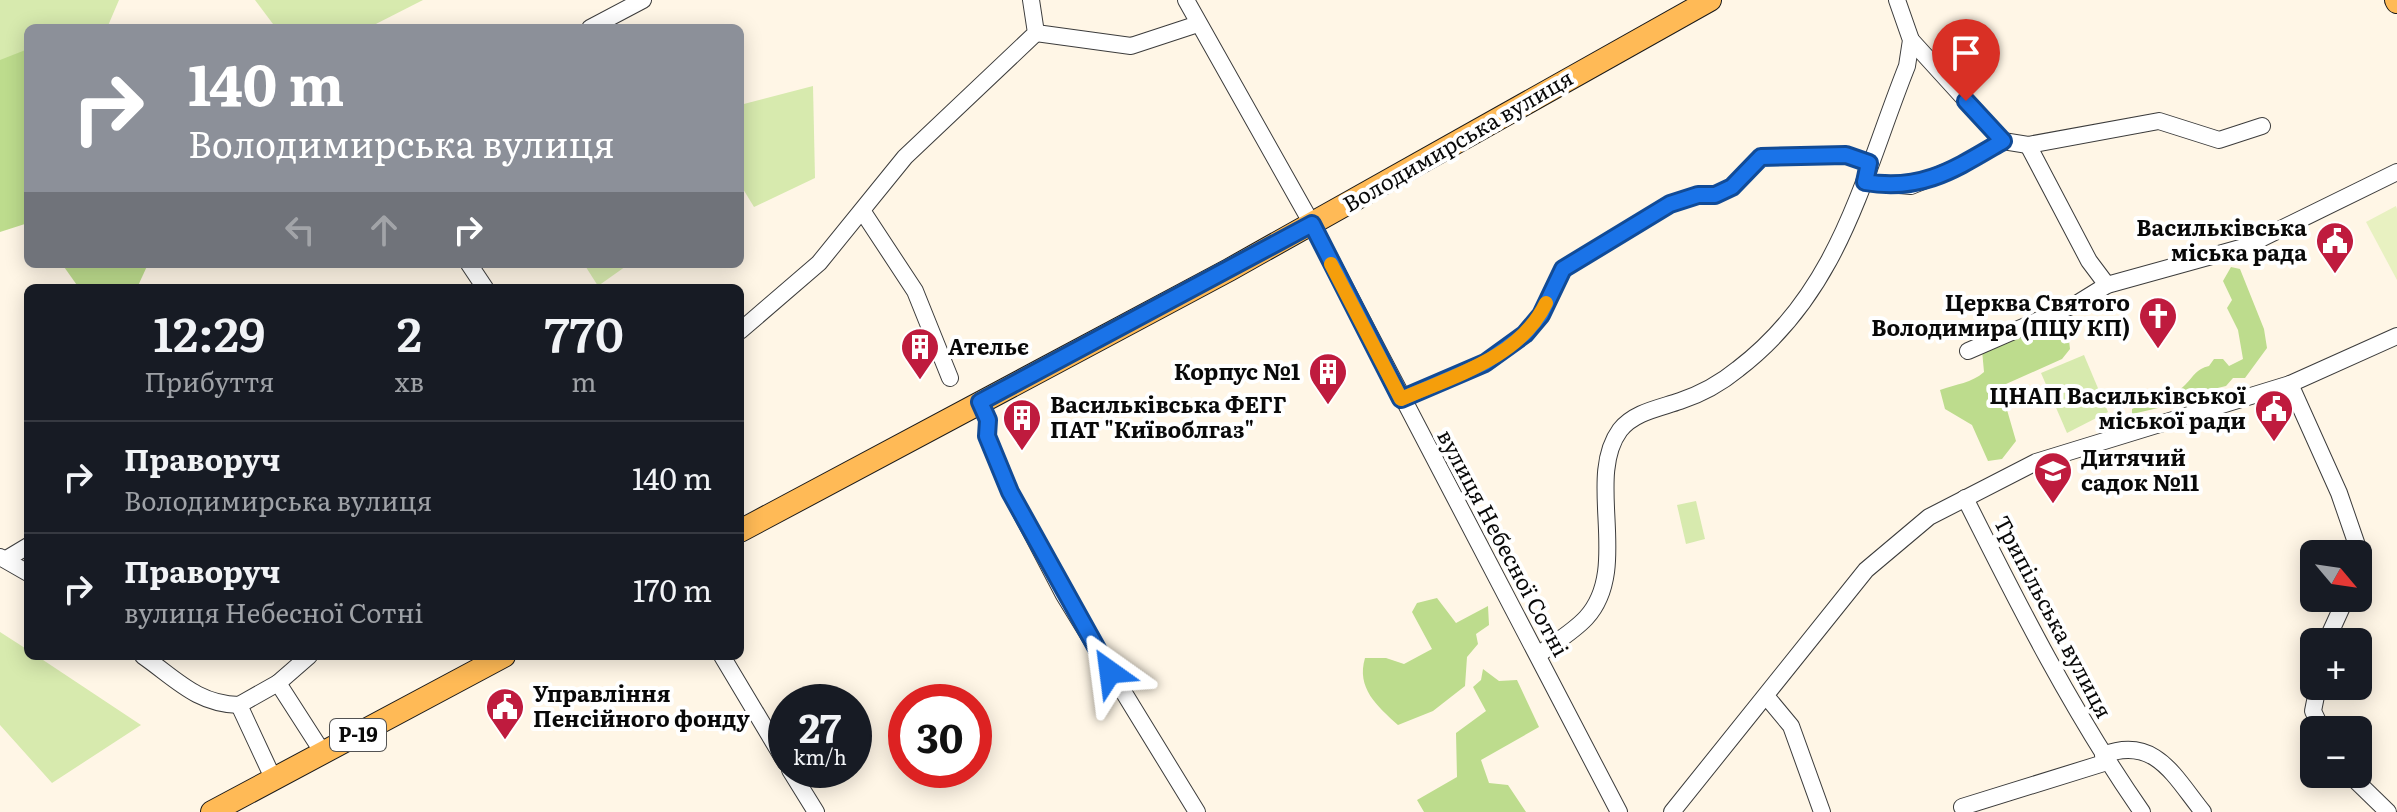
<!DOCTYPE html>
<html lang="uk">
<meta charset="utf-8">
<style>
body{margin:0;font-family:Literata,serif;background:#20242c;color:#f1f3f6;height:100vh;display:flex;flex-direction:column;font-size:30px;white-space:nowrap}
*{box-sizing:border-box;margin:0}
p{font-size:26px;color:#9ea1a6}
.icon{flex:none;width:44px;height:44px;fill:none;stroke:currentColor;stroke-width:2;stroke-linecap:round;stroke-linejoin:round}
.map{position:relative;flex:1;overflow:hidden}
.drawer{position:absolute;left:24px;top:284px;width:720px;height:376px;display:flex;flex-direction:column;background:#171b24;border-radius:12px;box-shadow:0 4px 20px #0003}
.drawer>*{flex:none}
.hud{position:absolute;left:24px;top:24px;width:720px;height:244px;border-radius:12px;box-shadow:0 4px 20px #0003;background:#8c9099;color:#fff;overflow:hidden}
.needle{width:52px;rotate:119deg}
.buttons{position:absolute;left:2300px;top:540px;display:grid;gap:16px}
.buttons a{display:grid;place-items:center;width:72px;height:72px;border-radius:12px;background:#171b24;box-shadow:0 4px 20px #0003;font-size:40px}
.speed{position:absolute;left:768px;top:684px;display:flex;gap:16px;font-size:40px;font-weight:700;text-align:center}
.speed>*{display:grid;place-content:center;width:104px;height:104px;border-radius:50%;background:#171b24;box-shadow:0 4px 20px #0003;line-height:1}
.speed small{font-size:20px;font-weight:400}
.speed .limit{border:12px solid #d22;background:#fff;color:#111}
.pin{position:absolute;display:grid;place-items:center;width:68px;height:68px;color:#fff;margin:-82px -34px;border-radius:50% 50% 50% 0;rotate:-45deg;box-shadow:0 0 8px #0007}
.pin .icon{rotate:45deg}
.me{position:absolute;width:88px;margin:-44px;rotate:329deg;stroke-linejoin:round;filter:drop-shadow(0 0 6px #0008)}
.turn{display:flex;align-items:center;gap:28px;height:168px;padding:0 32px;font-size:36px}
.turn .icon{width:104px;height:104px;stroke-width:2.5}
.turn b{display:block;font-size:56px;line-height:68px}
.lanes{display:flex;align-items:center;height:76px;padding:0 32px;background:#0003;justify-content:center;gap:40px;direction:ltr}
.lanes .off{opacity:.35}
.eta{display:flex;justify-content:space-evenly;align-items:center;height:136px;text-align:center}
.eta b{font-size:48px;font-weight:600;line-height:56px}
ul{padding:0;list-style:none}
li{display:flex;align-items:center;gap:24px;height:112px;padding:0 32px;border-top:2px solid #363941}
li div{flex:1}
li b{display:block;font-size:30px}
li em{font-style:normal}
.map>svg:first-child{display:block}
.green{fill:#d7eaae}
.forest{fill:#bddc8d}
.pitch{fill:#e8f1c1}
.lines{fill:none;stroke-linecap:round;stroke-linejoin:round}
.minor-casing{stroke:#3c3c3c;stroke-width:18}
.major-casing{stroke:#1a1a1a;stroke-width:24}
.minor{stroke:#fff;stroke-width:16}
.major{stroke:#ffba56;stroke-width:22}
.route-casing{stroke:#114b97;stroke-width:20}
.route{stroke:#1a73e8;stroke-width:14}
.slow{stroke:#f59e0b;stroke-width:14}
.labels{text-anchor:middle;stroke-width:8;stroke-linejoin:round;paint-order:stroke}
.shield{fill:#fff;stroke:#535353;stroke-width:2}
.shield-label{font-size:20px;font-weight:bold;fill:#090909}
.street-label{font-size:22px;fill:#090909;stroke:#fff}
.poi-label{font-size:22px;font-weight:bold;fill:#090909;stroke:#fff;text-anchor:end}
</style>
<div class="map">
<svg width="2397" height="812" viewBox="0 0 2397 812">
<rect width="100%" height="100%" fill="#fff6e6"/>
<g class="green">
<polygon points="0,0 119,0 107,28 28,28 28,189 0,208"/>
<polygon points="255,0 423,0 368,28 276,28"/>
<polygon points="813,86 815,178 754,207 740,184 740,105"/>
<polygon points="584,264 629,264 598,286"/>
<polygon points="2084,355 2108,412 2067,433 2041,373"/>
<polygon points="1696,501 1705,539 1686,544 1677,505"/>
<polygon points="0,632 28,650 28,656 37,656 141,725 52,783 0,725"/>
</g>
<g class="forest">
<polygon points="28,49 28,223 0,232 0,60"/>
<polygon points="62,264 148,264 137,288 79,288"/>
<path d="M2231,267L2240,269L2264,329L2267,348L2245,378H2233L2226,386L2205,391L2189,401L2132,414V409C2148,401 2173,397 2185,385C2194,376 2196,369 2209,366L2214,359H2223L2229,366L2243,359L2238,330L2227,308L2232,300L2223,281Z"/>
<path d="M2057,316L2068,332L2070,349L2062,359L2006,384L2003,396L2016,441L2002,459L1988,461L1972,425L1945,409L1940,390C1956,384 1972,383 1984,372L1982,350Z"/>
<path d="M1437,598L1456,623L1488,606L1489,625L1476,634L1478,644L1467,657L1465,686L1433,711L1398,725C1377,706 1356,688 1365,658H1386L1404,664L1432,649L1412,612L1417,603Z"/>
<polygon points="1483,669 1499,681 1517,680 1539,727 1481,760 1489,783 1508,785 1526,812 1424,812 1417,800 1457,777 1456,733 1486,711 1473,687 1481,680"/>
</g>
<polygon class="pitch" points="2396,206 2397,209 2397,280 2366,222"/>
<g class="lines">
<defs>
<g id="minor">
<polyline points="1186,0 1312,224 1619,812"/>
<polyline points="590,28 643,0"/>
<polyline points="1036,33 1131,46 1198,24"/>
<polyline points="1911,40 2003,141"/>
<polyline points="2028,145 2089,261 2107,285"/>
<polyline points="1865,182 1911,186 1960,166 2003,141 2028,145 2159,121 2219,140 2262,126"/>
<polyline points="863,212 915,291 950,378"/>
<polyline points="469,264 485,288"/>
<polyline points="740,331 819,263 905,157 1036,33 1031,0"/>
<polyline points="1968,351 2078,303 2107,285 2244,247 2397,172"/>
<polyline points="2290,384 2339,493 2359,551 2358,558"/>
<polyline points="1401,399 1485,363 1525,334 1541,315 1563,269 1670,204 1698,195 1715,195 1732,187 1761,157 1846,155 1869,163"/>
<polyline points="980,402 988,420 987,436 1010,492 1064,595 1197,812"/>
<path d="M1965,498C2019,606 2073,713 2142,812"/>
<polyline points="0,557 28,573"/>
<polyline points="8,558 28,546"/>
<polyline points="2326,642 2346,598"/>
<path d="M1538,655C1554,643 1573,632 1586,618C1632,568 1584,479 1620,430C1634,412 1660,408 1680,401C1701,394 1721,383 1738,369C1840,291 1862,179 1907,66L1911,40L1897,0"/>
<path d="M143,656C176,679 197,704 239,705"/>
<polyline points="722,656 786,763"/>
<polyline points="278,683 309,656"/>
<polyline points="2318,686 2313,711 2322,730"/>
<polyline points="1766,696 1791,726 1822,812"/>
<path d="M2103,755C2155,735 2174,776 2203,812"/>
<polyline points="790,770 816,812"/>
<polyline points="2349,774 2388,812"/>
<polyline points="273,778 239,705 278,683 323,753"/>
<polyline points="1962,807 2107,762"/>
<polyline points="1672,812 1866,570 1929,517 2036,462 2290,384 2397,336"/>
</g>
<g id="major">
<polyline points="2396,0 2397,2"/>
<polyline points="740,531 1229,270 1710,0"/>
<polyline points="212,812 504,656"/>
</g>
</defs>
<use href="#minor" class="minor-casing"/>
<use href="#major" class="major-casing"/>
<use href="#minor" class="minor"/>
<use href="#major" class="major"/>
</g>
<g class="lines">
<defs>
<path id="route" d="M1110,672L1010,492L987,436L988,420L980,402L1312,224L1401,399L1485,363L1525,334L1541,315L1563,269L1670,204L1698,195H1715L1732,187L1761,157L1846,155L1869,163L1865,182C1922,192 1955,169 2003,141L1966,101"/>
</defs>
<use href="#route" class="route-casing"/>
<use href="#route" class="route"/>
<path class="slow" d="M1331,264L1401,399C1453,376 1520,358 1546,303"/>
</g>
<defs>
<symbol id="civic-pin" viewBox="-11 -11 22 30"><path d="M0 17L-7.5 6A9.5 9.5 0 1 1 7.5 6Z" fill="#bf1b3e" stroke="#fff"/><path d="M-.6-6.5H3V-4.5H.6V-3L4-1V1h2V6H-6V1h2V-1L-.6-3ZM-1.2 2.5V6h2.4V2.5Z" fill="#fff"/></symbol>
<symbol id="church-pin" viewBox="-11 -11 22 30"><path d="M0 17L-7.5 6A9.5 9.5 0 1 1 7.5 6Z" fill="#bf1b3e" stroke="#fff"/><path d="M-1.2-6h2.4v3.5h3.3v2.4h-3.3V6h-2.4V-.1h-3.3v-2.4h3.3Z" fill="#fff"/></symbol>
<symbol id="building-pin" viewBox="-11 -11 22 30"><path d="M0 17L-7.5 6A9.5 9.5 0 1 1 7.5 6Z" fill="#bf1b3e" stroke="#fff"/><path d="M-4-6H4V6H1V3H-1V6H-4ZM-2.5-4.3h1.7v1.8h-1.7ZM.8-4.3h1.7v1.8H.8ZM-2.5-1h1.7V.8h-1.7ZM.8-1h1.7V.8H.8Z" fill="#fff"/></symbol>
<symbol id="school-pin" viewBox="-11 -11 22 30"><path d="M0 17L-7.5 6A9.5 9.5 0 1 1 7.5 6Z" fill="#bf1b3e" stroke="#fff"/><path d="M0-5L7-2L0 1L-7-2ZM-4 1L0 2.5L4 1V4Q0 6-4 4Z" fill="#fff"/></symbol>
</defs>
<g fill-rule="evenodd">
<use href="#civic-pin" x="2313" y="219" width="44" height="60"/>
<use href="#church-pin" x="2136" y="294" width="44" height="60"/>
<use href="#building-pin" x="898" y="325" width="44" height="60"/>
<use href="#building-pin" x="1306" y="350" width="44" height="60"/>
<use href="#civic-pin" x="2252" y="387" width="44" height="60"/>
<use href="#building-pin" x="1000" y="396" width="44" height="60"/>
<use href="#school-pin" x="2031" y="449" width="44" height="60"/>
<use href="#civic-pin" x="483" y="685" width="44" height="60"/>
</g>
<g class="labels">
<rect class="shield" x="330" y="719" width="56" height="32" rx="6"/>
<g class="shield-label">
<text x="358" y="742">Р-19</text>
</g>
<g class="street-label">
<text transform="translate(1458 141) rotate(-30)" y="8">Володимирська вулиця</text>
<text transform="translate(1503 543) rotate(62)" y="8">вулиця Небесної Сотні</text>
<text transform="translate(2053 617) rotate(62)" y="8">Трипільська вулиця</text>
</g>
<g class="poi-label">
<text x="2307" y="236">Васильківська<tspan x="2307" dy="25">міська рада</tspan></text>
<text x="2130" y="311">Церква Святого<tspan x="2130" dy="25">Володимира (ПЦУ КП)</tspan></text>
<text x="948" y="355" text-anchor="start">Ательє</text>
<text x="1300" y="380">Корпус №1</text>
<text x="2246" y="404">ЦНАП Васильківської<tspan x="2246" dy="25">міської ради</tspan></text>
<text x="1050" y="413" text-anchor="start">Васильківська ФЕГГ<tspan x="1050" dy="25">ПАТ "Київоблгаз"</tspan></text>
<text x="2081" y="466" text-anchor="start">Дитячий<tspan x="2081" dy="25">садок №11</tspan></text>
<text x="533" y="702" text-anchor="start">Управління<tspan x="533" dy="25">Пенсійного фонду</tspan></text>
</g>
</g>
</svg>
<div class="buttons">
<a><svg class="needle" viewBox="-14 -14 28 28"><path d="M0-13l5 13h-10z" fill="#e53935"/><path d="M0 13l5-13h-10z" fill="#9ea1a6"/></svg></a>
<a>+</a>
<a>−</a>
</div>
<div class="speed"><div>27<small>km/h</small></div><div class="limit">30</div></div>
<div class="pin" style="left:1966px;top:101px;background:#d93025"><svg class="icon" aria-label="arrive" viewBox="0 0 24 24"><path d="M6 21V4h12l-3 4 3 4H6"/></svg></div>
<svg class="me" style="left:1110px;top:672px" viewBox="-20 -20 40 40"><path d="M0-17L14 15 0 8-14 15z" fill="#1a73e8" stroke="#fff" stroke-width="4"/></svg>
<div class="hud">
<div class="turn"><svg class="icon" aria-label="right" viewBox="0 0 24 24"><path d="M7 20v-9h11M14 6l5 5-5 5"/></svg><div><b>140 m</b>Володимирська вулиця</div></div>
<div class="lanes"><svg class="icon off" aria-label="left" viewBox="0 0 24 24"><path d="M17 20v-9H6M10 6l-5 5 5 5"/></svg><svg class="icon off" aria-label="ahead" viewBox="0 0 24 24"><path d="M12 20V5M6 11l6-6 6 6"/></svg><svg class="icon" aria-label="right" viewBox="0 0 24 24"><path d="M7 20v-9h11M14 6l5 5-5 5"/></svg></div>
</div>
<section class="drawer">
<div class="eta">
<div><b>12:29</b><p>Прибуття</p></div>
<div><b>2</b><p>хв</p></div>
<div><b>770</b><p>m</p></div>
</div>
<ul>
<li><svg class="icon" aria-label="right" viewBox="0 0 24 24"><path d="M7 20v-9h11M14 6l5 5-5 5"/></svg><div><b>Праворуч</b><p>Володимирська вулиця</p></div><em>140 m</em></li>
<li><svg class="icon" aria-label="right" viewBox="0 0 24 24"><path d="M7 20v-9h11M14 6l5 5-5 5"/></svg><div><b>Праворуч</b><p>вулиця Небесної Сотні</p></div><em>170 m</em></li>
</ul>
</section>
</div>
